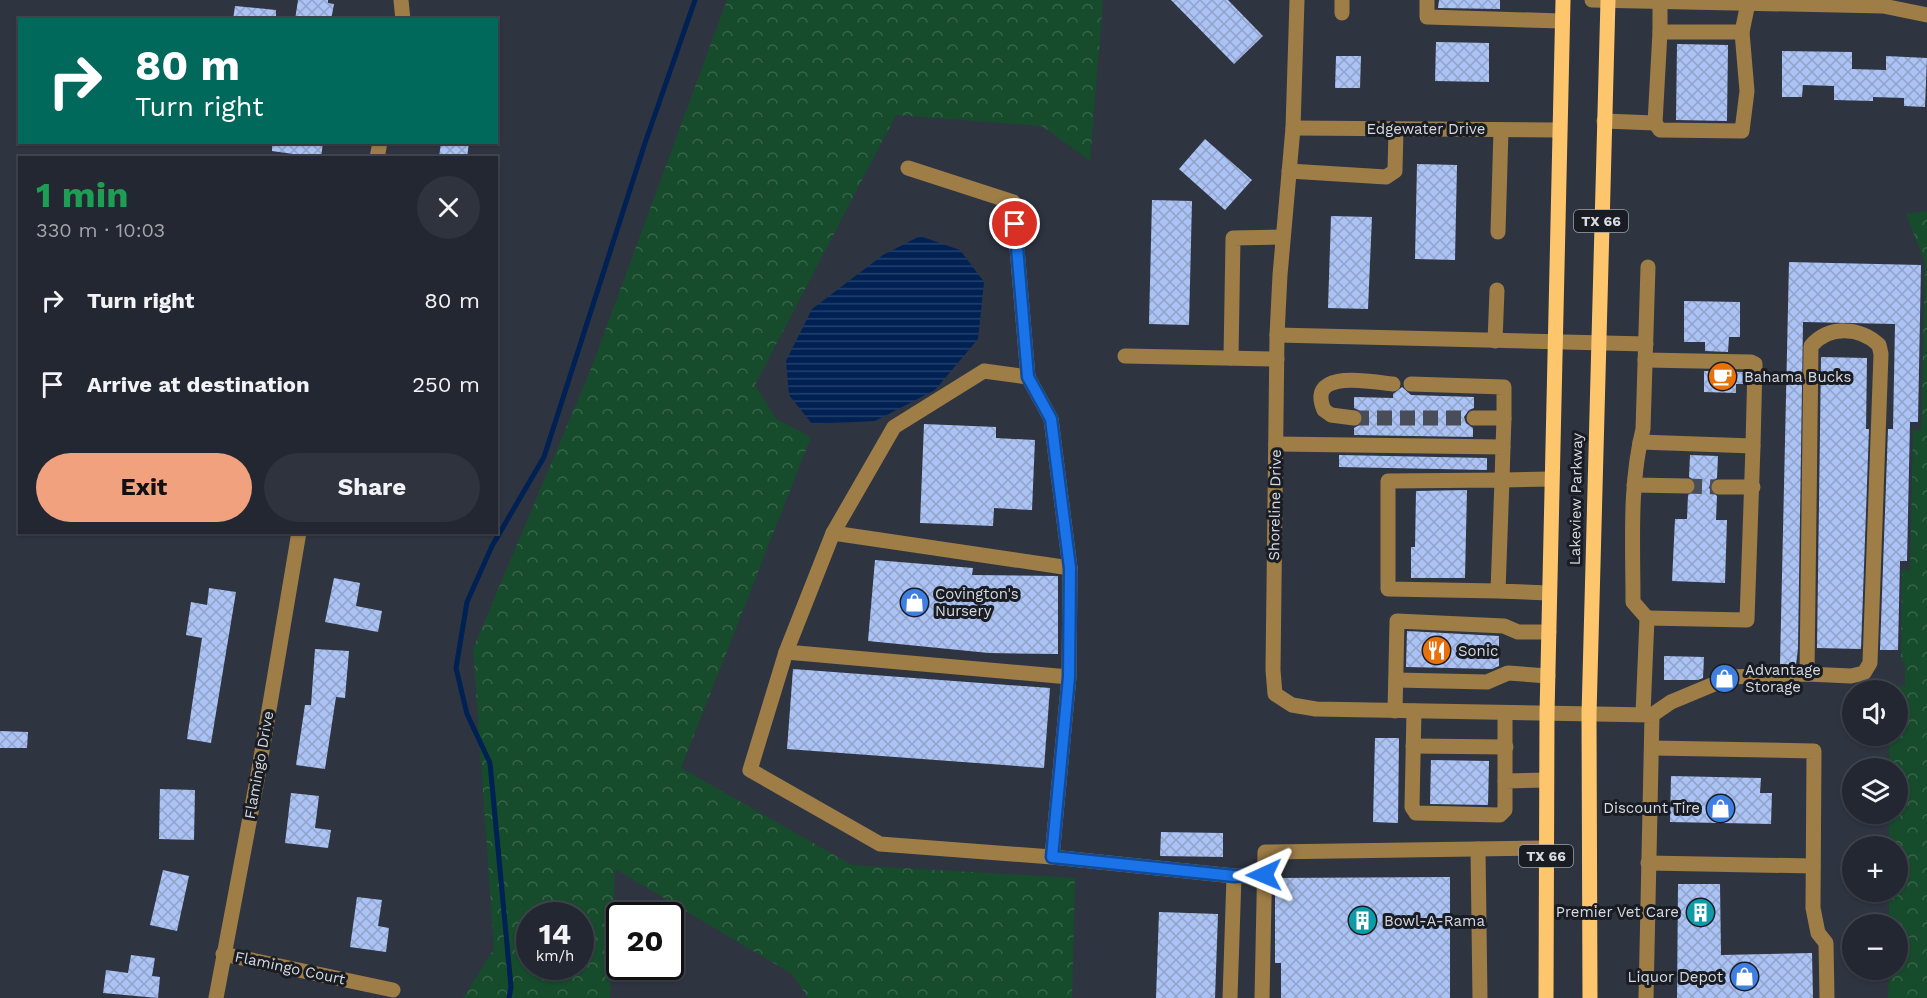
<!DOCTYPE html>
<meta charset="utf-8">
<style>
body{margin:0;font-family:"Work Sans",sans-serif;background:#2f333d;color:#f1f3f6;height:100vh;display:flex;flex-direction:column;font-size:22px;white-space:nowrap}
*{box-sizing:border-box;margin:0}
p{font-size:20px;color:#a3a5ab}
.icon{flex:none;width:33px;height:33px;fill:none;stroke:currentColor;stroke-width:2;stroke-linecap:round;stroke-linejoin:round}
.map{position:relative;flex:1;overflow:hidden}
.panel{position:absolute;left:18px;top:156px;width:480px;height:378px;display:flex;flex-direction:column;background:#232731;border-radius:0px;box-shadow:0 2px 4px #0004,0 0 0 2px #40444d}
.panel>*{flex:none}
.hud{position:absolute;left:18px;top:18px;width:480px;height:126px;border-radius:0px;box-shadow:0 2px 4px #0004,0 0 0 2px #40444d;background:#00695c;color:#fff;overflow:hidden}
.controls{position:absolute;left:1842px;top:680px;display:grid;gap:12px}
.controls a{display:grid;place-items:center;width:66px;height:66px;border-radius:50%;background:#232731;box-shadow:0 2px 4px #0004,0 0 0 2px #40444d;font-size:30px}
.speed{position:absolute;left:516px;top:902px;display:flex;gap:12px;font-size:30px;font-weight:700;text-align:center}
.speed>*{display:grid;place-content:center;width:78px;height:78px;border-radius:50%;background:#232731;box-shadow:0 2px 4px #0004,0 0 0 2px #40444d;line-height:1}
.speed small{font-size:15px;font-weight:400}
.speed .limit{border:3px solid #111;border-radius:9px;background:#fff;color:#111}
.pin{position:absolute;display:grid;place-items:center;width:51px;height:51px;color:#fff;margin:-26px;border:3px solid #fff;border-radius:50%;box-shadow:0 2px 6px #0007}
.me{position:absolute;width:66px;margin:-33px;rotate:269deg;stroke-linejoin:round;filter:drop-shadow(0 0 4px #0008)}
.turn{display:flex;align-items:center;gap:21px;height:126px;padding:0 18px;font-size:27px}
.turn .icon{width:78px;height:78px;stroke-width:2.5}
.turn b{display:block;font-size:42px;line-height:51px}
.round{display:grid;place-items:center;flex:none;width:63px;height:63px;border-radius:32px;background:#2f333d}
.overview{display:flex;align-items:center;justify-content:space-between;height:102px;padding:0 18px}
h1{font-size:36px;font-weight:700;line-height:45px;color:#1e9e55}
.cta{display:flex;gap:12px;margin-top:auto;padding:12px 18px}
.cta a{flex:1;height:69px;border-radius:36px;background:#f1a17d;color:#111;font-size:24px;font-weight:700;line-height:69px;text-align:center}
.cta a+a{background:#2f333d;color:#f1f3f6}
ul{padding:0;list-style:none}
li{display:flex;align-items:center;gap:18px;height:84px;padding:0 18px}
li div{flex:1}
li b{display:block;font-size:22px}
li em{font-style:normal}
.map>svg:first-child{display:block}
.forest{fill:url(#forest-crowns);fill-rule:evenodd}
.water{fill:url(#water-rules)}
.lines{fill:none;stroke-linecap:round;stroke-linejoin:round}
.stream{stroke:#002153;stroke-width:5}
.building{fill:url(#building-cross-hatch)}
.minor-tunnel{stroke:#484d59;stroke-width:15;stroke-dasharray:15 8;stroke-linecap:butt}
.minor{stroke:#9e7d47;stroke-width:15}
.major{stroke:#fec66c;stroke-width:15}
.route-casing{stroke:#114b97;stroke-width:15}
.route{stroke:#1a73e8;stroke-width:10}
.labels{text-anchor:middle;stroke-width:6;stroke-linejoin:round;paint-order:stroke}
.shield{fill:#191c22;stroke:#9da1a8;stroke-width:1.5}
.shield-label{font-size:14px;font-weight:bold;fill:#d6dae2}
.street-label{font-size:15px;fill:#d6dae2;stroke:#191c22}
.poi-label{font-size:15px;fill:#d6dae2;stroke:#191c22;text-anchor:start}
</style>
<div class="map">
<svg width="1927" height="998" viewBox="0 0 1927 998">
<defs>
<pattern id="forest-crowns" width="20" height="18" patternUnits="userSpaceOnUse" patternTransform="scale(1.5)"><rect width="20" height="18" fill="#164b2c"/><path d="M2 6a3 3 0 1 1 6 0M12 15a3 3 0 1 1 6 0" fill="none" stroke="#37644a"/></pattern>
<pattern id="water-rules" width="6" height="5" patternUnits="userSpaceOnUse" patternTransform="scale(1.5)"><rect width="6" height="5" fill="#002153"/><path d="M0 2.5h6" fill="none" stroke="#24416b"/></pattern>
<pattern id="building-cross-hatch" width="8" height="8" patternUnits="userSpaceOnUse" patternTransform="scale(1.5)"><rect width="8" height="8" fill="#abc2f4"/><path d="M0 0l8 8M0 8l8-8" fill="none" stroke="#90a2c8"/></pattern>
</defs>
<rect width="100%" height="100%" fill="#2f3441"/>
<g class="forest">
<path d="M727,0H1103L1090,161L1042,126L896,115L755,385L776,419L811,437L681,768L852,865L1075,878L1072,998H808L792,974L615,869L610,998H463L494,949L473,649L592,366ZM530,915H580V966H530Z"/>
<polygon points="1927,211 1927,998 1888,998 1889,969 1898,969 1898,924 1889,924 1889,891 1898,891 1898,846 1889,846 1889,813 1898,813 1898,768 1889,768 1889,735 1898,735 1898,690 1890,690 1890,686 1905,686 1905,662 1901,661 1902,569 1910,571 1913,430 1921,430 1925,263 1906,214"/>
</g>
<polygon class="water" points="920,236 960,250 984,282 978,339 935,390 875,421 812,424 789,395 786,361 812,309 883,255"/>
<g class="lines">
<polyline class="stream" points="509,998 511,987 490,763 467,714 456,668 467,602 492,546 544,457 645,143 695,0"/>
</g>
<g class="building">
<polygon points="298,0 328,0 328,3 334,4 331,20 295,20"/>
<polygon points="1171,0 1228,0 1263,36 1234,64"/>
<polygon points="1439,0 1500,0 1500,9 1438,8"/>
<polygon points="235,6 276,10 276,20 233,20"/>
<polygon points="1436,42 1489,43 1489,82 1435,81"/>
<polygon points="1677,44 1728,45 1727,121 1676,120"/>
<polygon points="1782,51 1852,52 1852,69 1886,70 1886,56 1927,58 1925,107 1904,106 1904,98 1873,97 1873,101 1834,100 1834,86 1803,85 1802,97 1782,97"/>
<polygon points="1336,56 1361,56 1360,88 1335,88"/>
<polygon points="1205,139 1252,180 1225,210 1179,169"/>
<polygon points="272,142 323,142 321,158 272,151"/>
<polygon points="441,142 469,142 467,158 439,158"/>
<polygon points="1417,164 1457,165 1455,260 1415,259"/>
<polygon points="1152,200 1192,201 1189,325 1149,324"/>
<polygon points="1331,216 1372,217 1368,309 1328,308"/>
<polygon points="1789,262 1921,265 1918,422 1910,422 1907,561 1900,561 1898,650 1880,650 1888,429 1893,429 1895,324 1803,322 1798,648 1796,665 1780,665"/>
<polygon points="1684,301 1740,302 1740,337 1729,337 1728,352 1705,351 1705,342 1684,342"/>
<polygon points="1821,357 1867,358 1866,429 1869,429 1861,649 1817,648"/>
<polygon points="1704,371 1743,372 1743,384 1736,384 1736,393 1704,392"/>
<polygon points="1402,387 1411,395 1474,397 1474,408 1469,410 1464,417 1466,423 1473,428 1473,437 1354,435 1354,428 1361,424 1364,419 1360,411 1354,408 1354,397 1393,398 1393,394"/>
<polygon points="924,424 996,427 996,438 1035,440 1032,510 994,508 993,526 920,523"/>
<polygon points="1339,455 1487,458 1487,470 1339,467"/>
<polygon points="1690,455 1718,456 1717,478 1711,482 1709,488 1717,496 1716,520 1727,520 1725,583 1672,581 1675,519 1687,519 1688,495 1697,487 1695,481 1689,477"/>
<polygon points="1467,490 1465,578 1411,578 1411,547 1415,547 1416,491"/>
<polygon points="875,560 973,568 972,575 1058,576 1058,654 989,653 868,641"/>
<polygon points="334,578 360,583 356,606 382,611 378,632 325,622"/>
<polygon points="209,588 236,592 211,743 187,739 202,638 186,635 191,602 207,605"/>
<polygon points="1407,631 1499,636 1499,666 1492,669 1406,667"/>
<polygon points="315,649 349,651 345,698 336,697 325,769 296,765 305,705 311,705"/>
<polygon points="1664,656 1704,657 1703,678 1698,680 1664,680"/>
<polygon points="793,669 1050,688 1044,768 787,749"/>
<polygon points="0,731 28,732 27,748 0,748"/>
<polygon points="1375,738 1399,738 1398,823 1373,822"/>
<polygon points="1431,760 1489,761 1488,805 1430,804"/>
<polygon points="1671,776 1761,778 1760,793 1772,793 1771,824 1670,822"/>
<polygon points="160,789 195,790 194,840 159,839"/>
<polygon points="291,793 319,796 315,828 331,830 328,848 285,843"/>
<polygon points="1161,832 1223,833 1223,857 1160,856"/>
<polygon points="163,870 189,876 177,931 150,925"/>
<polygon points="1450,877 1450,998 1281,998 1281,963 1275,963 1275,878"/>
<polygon points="1678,884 1720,884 1721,955 1812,953 1813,998 1677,998"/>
<polygon points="357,897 382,900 378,926 389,928 386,952 350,947"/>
<polygon points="1159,912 1218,914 1215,998 1156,998"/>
<polygon points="131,955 155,958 152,976 160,977 158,998 103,993 106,970 128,973"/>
</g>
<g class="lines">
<g class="minor-tunnel">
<polyline points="1354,418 1474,418"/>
<polyline points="1687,486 1719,487"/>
</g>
<g class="minor">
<polyline points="401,0 403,20"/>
<polyline points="1297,0 1293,128 1280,275 1277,335 1273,670 1275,694 1292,705 1316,709 1652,715 1646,998"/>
<polyline points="1427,0 1427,17 1562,21"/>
<polyline points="1592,0 1883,6 1927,15"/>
<polyline points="1660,2 1660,32 1742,32 1748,3"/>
<polyline points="1342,13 1342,0"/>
<polyline points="1604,121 1655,123 1660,32"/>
<polyline points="1655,123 1660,130 1742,131 1747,91 1742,32"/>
<polyline points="1293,128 1559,130"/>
<polyline points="377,158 380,142"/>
<polyline points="908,168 1013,202 1028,377"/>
<polyline points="1289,171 1386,177 1395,171 1396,129"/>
<polyline points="1498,232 1501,130"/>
<polyline points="1277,335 1646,344"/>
<polyline points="1495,341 1497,290"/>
<polyline points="1125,356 1277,359"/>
<polyline points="1231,358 1233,238 1283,237"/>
<polyline points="1645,360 1751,362 1755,364 1753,446"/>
<polyline points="1411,384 1504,387 1504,418 1474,418"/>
<path d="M1354,418L1331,415L1324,410C1306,368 1372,382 1393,384"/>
<polyline points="1640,442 1753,446 1747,620 1647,618"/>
<polyline points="1276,444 1503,447 1502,480 1551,479"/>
<polyline points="1503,447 1504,418"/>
<polyline points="1634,485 1687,486"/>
<polyline points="1719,487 1753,487"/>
<polyline points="833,533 1070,568"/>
<polyline points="1498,591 1388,589 1388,481 1502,480 1498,591 1549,593"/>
<polyline points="786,652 750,770 880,844 1052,857"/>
<polyline points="1069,677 786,652 833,533 894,427 984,371 1028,377 1051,419 1070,568 1069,677 1052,857 1234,876 1265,875"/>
<polyline points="1396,680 1487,682 1508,673 1548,676"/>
<polyline points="1395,711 1397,621 1504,626 1518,632 1549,632"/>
<polyline points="1414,711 1412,807 1416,813 1500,815 1505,810 1505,781 1546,780"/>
<polyline points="1505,713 1505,781"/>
<path d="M1643,714L1647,618L1633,602C1633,544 1629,485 1643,429L1648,267"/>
<path d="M1652,715L1671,702L1731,677L1807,674L1851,676L1864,673L1870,663L1881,354L1879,345C1860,327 1829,325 1811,346L1807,674"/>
<polyline points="1413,746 1506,747"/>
<polyline points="1652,748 1814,751 1813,908 1818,933 1826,943 1827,998"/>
<polyline points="1478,849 1480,998"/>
<polyline points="1648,863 1813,866"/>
<polyline points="223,954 393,990"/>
<polyline points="216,998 258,775 299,532"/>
<polyline points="1230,998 1234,876"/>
<polyline points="1262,998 1265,852 1546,848"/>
</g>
<g class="major">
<polyline points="1546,998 1547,714 1563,0"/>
<polyline points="1590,998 1589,715 1608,0"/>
</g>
</g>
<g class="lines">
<defs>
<polyline id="route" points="1015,224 1028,377 1051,419 1070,568 1069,677 1052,857 1234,876 1264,875"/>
</defs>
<use href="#route" class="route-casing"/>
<use href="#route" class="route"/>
</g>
<defs>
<symbol id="cafe-disc" viewBox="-11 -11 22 22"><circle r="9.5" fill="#e8710a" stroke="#191c22"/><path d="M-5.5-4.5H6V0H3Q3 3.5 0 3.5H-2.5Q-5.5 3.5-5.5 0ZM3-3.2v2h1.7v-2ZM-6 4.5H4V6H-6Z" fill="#fff"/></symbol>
<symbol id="shop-disc" viewBox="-11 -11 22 22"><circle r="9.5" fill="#3f7fe0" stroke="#191c22"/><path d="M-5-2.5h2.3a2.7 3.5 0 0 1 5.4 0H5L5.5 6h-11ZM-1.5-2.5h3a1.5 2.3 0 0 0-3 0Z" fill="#fff"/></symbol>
<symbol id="restaurant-disc" viewBox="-11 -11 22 22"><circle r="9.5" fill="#e8710a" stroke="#191c22"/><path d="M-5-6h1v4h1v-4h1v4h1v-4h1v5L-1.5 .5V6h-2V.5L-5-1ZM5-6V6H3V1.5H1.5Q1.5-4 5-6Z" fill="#fff"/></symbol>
<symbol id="building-disc" viewBox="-11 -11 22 22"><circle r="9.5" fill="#0f9aa8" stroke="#191c22"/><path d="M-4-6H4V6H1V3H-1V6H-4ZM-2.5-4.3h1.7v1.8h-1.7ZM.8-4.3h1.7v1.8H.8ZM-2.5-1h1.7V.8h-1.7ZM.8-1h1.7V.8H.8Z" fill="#fff"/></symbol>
</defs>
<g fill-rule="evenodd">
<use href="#cafe-disc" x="1706" y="360" width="33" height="33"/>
<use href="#shop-disc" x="898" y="586" width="33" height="33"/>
<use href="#restaurant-disc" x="1420" y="634" width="33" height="33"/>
<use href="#shop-disc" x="1708" y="662" width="33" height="33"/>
<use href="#shop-disc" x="1704" y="792" width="33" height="33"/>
<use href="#building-disc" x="1684" y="896" width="33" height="33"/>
<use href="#building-disc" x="1346" y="904" width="33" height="33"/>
<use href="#shop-disc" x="1728" y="960" width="33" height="33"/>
</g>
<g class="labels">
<g class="shield">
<rect x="1574" y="210" width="54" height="22" rx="4.5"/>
<rect x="1519" y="845" width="54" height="22" rx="4.5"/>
</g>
<g class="shield-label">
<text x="1601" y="226">TX 66</text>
<text x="1546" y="861">TX 66</text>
</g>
<g class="street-label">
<text x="1426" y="134">Edgewater Drive</text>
<text transform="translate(1576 499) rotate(-89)" y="5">Lakeview Parkway</text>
<text transform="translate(1275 505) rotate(-89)" y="5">Shoreline Drive</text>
<text transform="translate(259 765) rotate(-80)" y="5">Flamingo Drive</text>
<text transform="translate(290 968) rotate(12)" y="5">Flamingo Court</text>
</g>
<g class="poi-label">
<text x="1744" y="382">Bahama Bucks</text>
<text x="935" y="599">Covington's<tspan x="935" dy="17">Nursery</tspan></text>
<text x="1458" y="656">Sonic</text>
<text x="1745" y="675">Advantage<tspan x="1745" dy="17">Storage</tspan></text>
<text x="1700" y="813" text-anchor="end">Discount Tire</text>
<text x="1679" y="917" text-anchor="end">Premier Vet Care</text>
<text x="1384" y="926">Bowl-A-Rama</text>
<text x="1723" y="982" text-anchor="end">Liquor Depot</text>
</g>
</g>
</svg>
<div class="controls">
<a><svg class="icon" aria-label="sound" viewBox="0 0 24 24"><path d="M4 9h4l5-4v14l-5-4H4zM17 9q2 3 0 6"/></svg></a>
<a><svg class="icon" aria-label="layers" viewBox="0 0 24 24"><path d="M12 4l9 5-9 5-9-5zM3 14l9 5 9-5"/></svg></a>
<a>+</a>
<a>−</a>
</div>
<div class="speed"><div>14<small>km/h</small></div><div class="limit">20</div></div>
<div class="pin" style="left:1015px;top:224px;background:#d93025"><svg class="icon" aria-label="arrive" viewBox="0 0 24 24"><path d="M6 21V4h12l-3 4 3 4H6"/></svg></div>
<svg class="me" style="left:1264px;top:875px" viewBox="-20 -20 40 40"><path d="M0-17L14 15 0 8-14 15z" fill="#1a73e8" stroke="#fff" stroke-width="4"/></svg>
<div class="hud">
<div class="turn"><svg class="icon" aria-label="right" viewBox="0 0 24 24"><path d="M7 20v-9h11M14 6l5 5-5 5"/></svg><div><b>80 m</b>Turn right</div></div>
</div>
<section class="panel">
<div class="overview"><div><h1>1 min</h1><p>330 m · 10:03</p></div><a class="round"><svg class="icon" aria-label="close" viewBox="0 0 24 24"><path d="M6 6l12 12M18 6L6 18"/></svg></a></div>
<ul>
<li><svg class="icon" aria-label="right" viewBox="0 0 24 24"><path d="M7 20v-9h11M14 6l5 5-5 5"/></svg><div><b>Turn right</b></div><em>80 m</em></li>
<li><svg class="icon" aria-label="arrive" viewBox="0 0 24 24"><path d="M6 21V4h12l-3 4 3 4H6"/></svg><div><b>Arrive at destination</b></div><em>250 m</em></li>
</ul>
<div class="cta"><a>Exit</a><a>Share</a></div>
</section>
</div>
